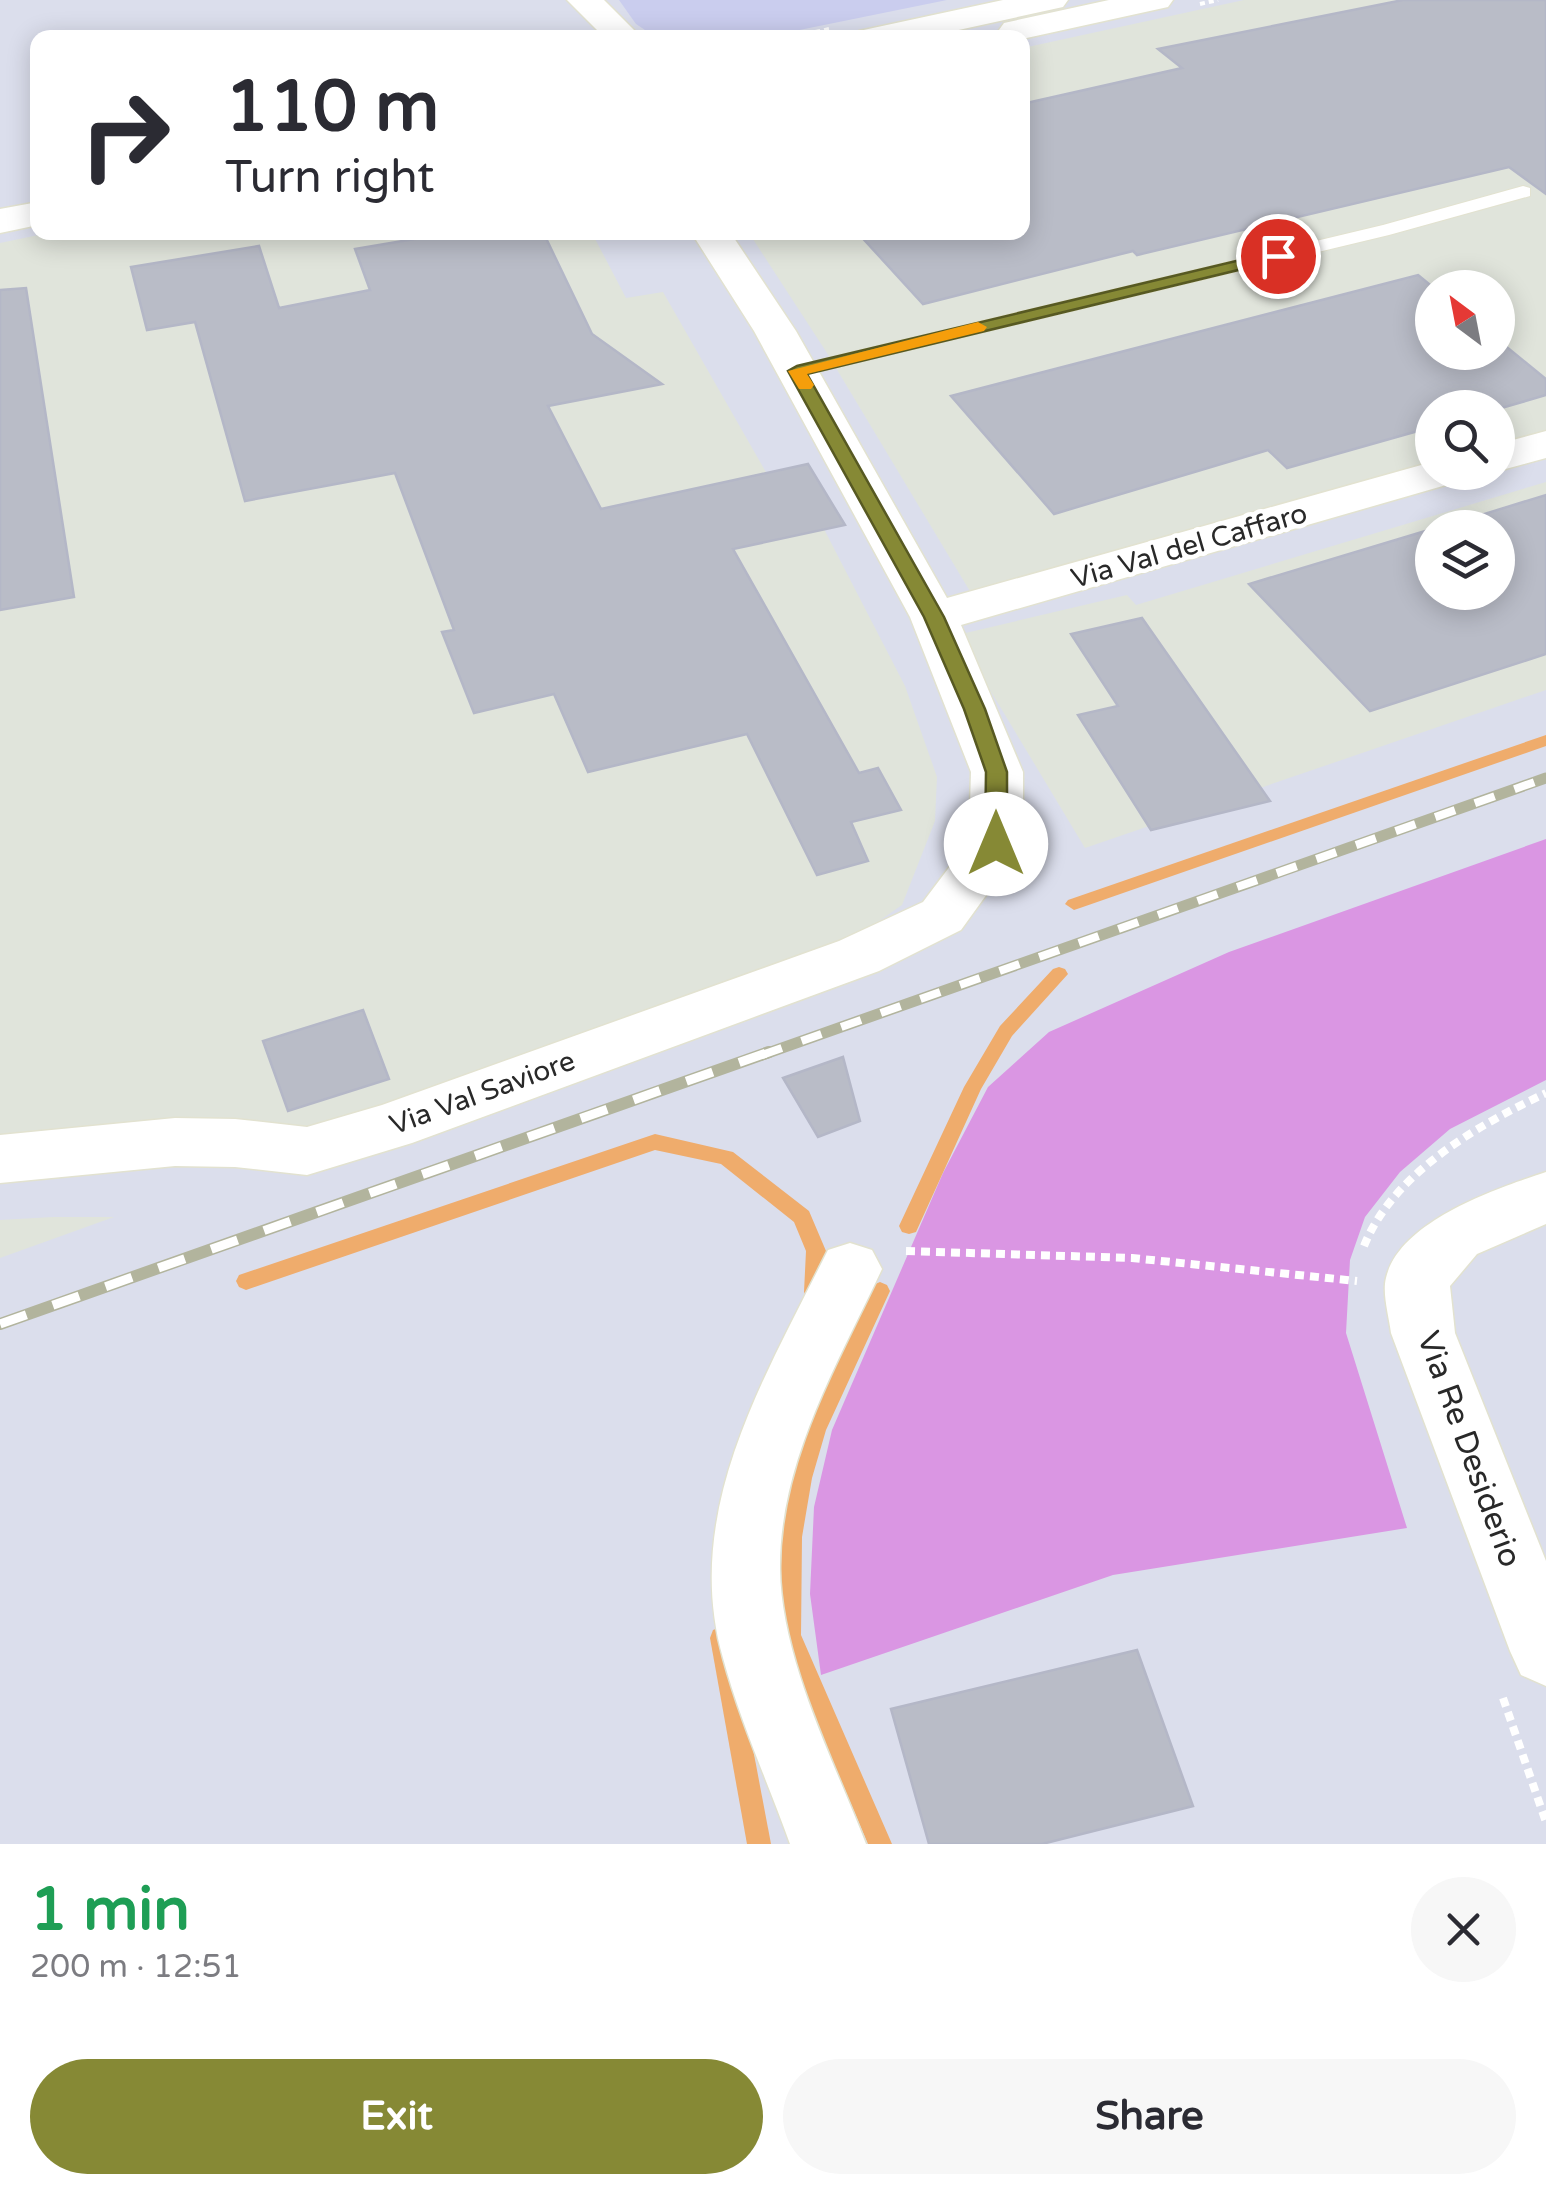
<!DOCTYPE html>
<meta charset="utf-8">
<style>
body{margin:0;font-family:"Varela Round",sans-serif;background:#f7f7f7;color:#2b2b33;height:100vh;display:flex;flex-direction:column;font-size:38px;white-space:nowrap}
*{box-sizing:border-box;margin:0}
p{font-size:32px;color:#7c7c81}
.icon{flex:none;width:55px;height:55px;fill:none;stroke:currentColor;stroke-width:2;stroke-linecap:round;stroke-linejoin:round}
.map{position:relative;height:1844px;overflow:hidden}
.sheet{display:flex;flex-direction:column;background:#fff;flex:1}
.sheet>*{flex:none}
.guide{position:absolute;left:30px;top:30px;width:1000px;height:210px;border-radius:20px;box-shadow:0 5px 25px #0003;background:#fff;color:#2b2b33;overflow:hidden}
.needle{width:65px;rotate:328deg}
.tools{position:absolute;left:1415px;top:270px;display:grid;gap:20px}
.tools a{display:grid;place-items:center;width:100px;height:100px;border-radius:50%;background:#fff;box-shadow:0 5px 25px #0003;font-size:50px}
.pin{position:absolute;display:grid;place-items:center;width:85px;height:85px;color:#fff;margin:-42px;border:5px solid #fff;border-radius:50%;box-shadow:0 2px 10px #0007}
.me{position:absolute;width:110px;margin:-55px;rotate:0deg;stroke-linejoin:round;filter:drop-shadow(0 0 8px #0008)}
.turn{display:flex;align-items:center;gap:35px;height:210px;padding:0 30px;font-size:45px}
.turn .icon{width:130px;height:130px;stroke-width:2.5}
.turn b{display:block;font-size:70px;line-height:85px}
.round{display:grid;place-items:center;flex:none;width:105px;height:105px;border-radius:52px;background:#f7f7f7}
.summary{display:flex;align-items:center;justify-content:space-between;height:170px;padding:0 30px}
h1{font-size:60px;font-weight:800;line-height:75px;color:#1e9e55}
.cta{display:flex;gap:20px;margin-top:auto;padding:20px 30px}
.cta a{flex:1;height:115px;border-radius:60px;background:#868935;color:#fff;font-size:40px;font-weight:800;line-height:115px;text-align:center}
.cta a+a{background:#f7f7f7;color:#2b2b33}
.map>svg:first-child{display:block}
.industrial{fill:#e0e4db;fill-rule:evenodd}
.education{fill:#cacdee}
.green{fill:#da96e3}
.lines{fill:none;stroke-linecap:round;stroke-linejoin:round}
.stream{fill:#efac6c;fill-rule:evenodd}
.building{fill:#b9bcc7;stroke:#b4b7c7;stroke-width:2.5}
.lane-casing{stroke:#e2e2d0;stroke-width:2}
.street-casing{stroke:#e2e2d0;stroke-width:3}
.secondary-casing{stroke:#e2e2d0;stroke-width:3}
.path-far1{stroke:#fff;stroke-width:4;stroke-dasharray:5 4;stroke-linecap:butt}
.path{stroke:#fff;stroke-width:8;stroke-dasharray:9 6;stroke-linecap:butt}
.lane{fill:#fff;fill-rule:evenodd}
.street{fill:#fff;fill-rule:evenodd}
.secondary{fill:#fff;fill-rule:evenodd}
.rail-far1-casing{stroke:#b2b49d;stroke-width:11}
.rail-casing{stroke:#b2b49d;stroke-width:12}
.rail-far1{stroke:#fff;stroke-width:8;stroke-dasharray:21;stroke-linecap:butt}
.rail{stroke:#fff;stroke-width:9;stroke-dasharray:28;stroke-linecap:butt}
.route{fill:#868935;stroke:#575922;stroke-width:2.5}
.slow{fill:#f59e0b}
.labels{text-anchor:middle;stroke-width:9;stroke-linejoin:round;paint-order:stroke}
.street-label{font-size:28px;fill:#292929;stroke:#fff}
.near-street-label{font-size:32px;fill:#292929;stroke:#fff}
</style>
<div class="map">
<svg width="1546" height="1844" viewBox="0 0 1546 1844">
<rect width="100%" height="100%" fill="#dbdeec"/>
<g class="industrial">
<path d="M1244,0H1546V442L1498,456V408H1432V472L974,598L827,353L749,233L1022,232L1023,48ZM1432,288H1498V352H1432Z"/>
<polygon points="53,232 592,233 626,298 663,292 767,474 794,471 905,686 937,777 935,821 902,905 849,942 270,1155 0,1160 0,243"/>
<path d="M1546,482V690L1085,848L957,635L1127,595L1136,605ZM1432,528H1498V592H1432Z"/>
<polygon points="53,1217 114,1217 0,1258 0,1220"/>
</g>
<polygon class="education" points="619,0 947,0 765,37 657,38 636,24"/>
<polygon class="green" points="1546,839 1546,1080 1450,1129 1400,1172 1365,1217 1350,1260 1346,1333 1407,1528 1113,1575 821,1675 810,1594 814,1507 832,1430 943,1173 988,1087 1049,1032 1229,952"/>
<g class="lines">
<g class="stream">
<polygon points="1546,735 1546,746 1080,908 1074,910 1065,904 1068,900"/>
<polygon points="1059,967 1065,969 1068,974 1012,1036 981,1089 916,1232 909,1234 902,1232 899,1226 964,1087 1000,1026 1053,969"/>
<polygon points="655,1134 733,1152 809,1211 826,1251 824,1292 821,1298 814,1301 807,1298 804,1292 806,1251 794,1222 721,1164 655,1150 246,1290 239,1287 236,1281 239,1275"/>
<polygon points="880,1282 887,1285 890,1291 826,1430 812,1478 802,1537 801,1635 892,1844 868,1844 779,1635 780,1537 790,1478 804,1430 873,1285"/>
<polygon points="721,1627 729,1630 732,1638 771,1844 747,1844 710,1638 713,1630"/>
</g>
</g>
<g class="building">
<polygon points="1403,0 1546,0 1546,194 1509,167 1137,255 1133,251 923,304 857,232 1022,232 1022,104 1182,68 1158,49"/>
<polygon points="456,232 543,232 592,334 662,384 548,406 601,509 808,464 845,525 733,549 859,773 878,768 901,810 851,822 868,861 817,875 747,734 588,772 554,694 474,713 442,632 454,630 395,473 245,501 195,322 147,330 131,267 259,246 279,308 370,290 355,249"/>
<polygon points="1418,275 1434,288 1432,352 1498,352 1498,340 1546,379 1546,395 1498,409 1432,408 1432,427 1287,468 1268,450 1054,514 951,396"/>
<polygon points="26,288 74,597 0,610 0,290"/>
<polygon points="1546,495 1546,654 1370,711 1249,584 1432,529 1432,592 1498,592 1498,528 1439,528"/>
<polygon points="1142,618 1270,801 1151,830 1078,715 1118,706 1071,634"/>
<polygon points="363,1010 389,1079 288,1111 263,1041"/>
<polygon points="843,1057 860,1121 818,1137 783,1078"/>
<polygon points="1137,1650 1193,1806 1042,1844 929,1844 891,1709"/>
</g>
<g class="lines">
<defs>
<polygon id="lane" points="1523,186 1530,188 1530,196 1389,235 797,377 786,371 790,367 1383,225"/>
<g id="street">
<polygon points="567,0 604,0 642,38 605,38"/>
<polygon points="691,232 730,232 796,331 947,598 1432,462 1432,472 1466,472 1460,481 961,625 1023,772 1023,844 961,930 879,971 412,1143 307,1175 235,1167 175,1166 0,1183 0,1135 175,1118 235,1119 307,1127 382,1105 839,941 923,902 969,841 971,772 910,617 754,331"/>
<polygon points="1546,431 1546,458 1498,471 1498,444"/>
<path d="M1546,1172V1224L1477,1254L1450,1286L1455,1333L1546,1561V1686L1521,1675L1510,1651L1391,1333C1389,1317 1382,1293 1386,1278C1399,1221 1498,1188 1546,1172Z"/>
<path d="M850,1243L872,1250L882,1269C838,1363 779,1462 780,1569C781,1659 834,1761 866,1844H790C768,1783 740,1721 723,1658C681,1512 765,1377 828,1250Z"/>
</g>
<g id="secondary">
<polygon points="1003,0 1068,0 1063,7 922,38 854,38 859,31"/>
<polygon points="1109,0 1173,0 1168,7 1022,39 1004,37 999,30 1004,23"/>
<polygon points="38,202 38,225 0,233 0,209"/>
</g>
</defs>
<use href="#lane" class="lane-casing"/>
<use href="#street" class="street-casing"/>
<use href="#secondary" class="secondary-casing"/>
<g class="path-far1">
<polyline points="1200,4 1218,0"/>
<polyline points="789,38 829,29"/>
</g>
<g class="path">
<path d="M1364,1246C1393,1173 1478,1125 1546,1093"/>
<polyline points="906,1251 1132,1258 1357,1281"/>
<polyline points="1503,1698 1546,1822"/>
</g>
<use href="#lane" class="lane"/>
<use href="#street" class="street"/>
<use href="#secondary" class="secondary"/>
<defs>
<polyline id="rail-far1" points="762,1055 1546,778"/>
<polyline id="rail" points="0,1324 769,1052"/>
</defs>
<use href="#rail-far1" class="rail-far1-casing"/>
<use href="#rail" class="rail-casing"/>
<use href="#rail-far1" class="rail-far1"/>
<use href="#rail" class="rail"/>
</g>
<polygon class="route" points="1278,251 1284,252 1284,259 807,374 944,617 985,709 1007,772 1007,844 996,852 988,849 985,844 986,772 964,709 924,617 788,371 797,366"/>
<polygon class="slow" points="978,322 987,327 984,331 807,374 814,385 811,389 799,389 788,371"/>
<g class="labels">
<g class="street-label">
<text transform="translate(1189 545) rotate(-16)" y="10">Via Val del Caffaro</text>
<text transform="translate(482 1092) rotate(-20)" y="10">Via Val Saviore</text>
</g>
<g class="near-street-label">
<text transform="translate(1470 1449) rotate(70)" y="11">Via Re Desiderio</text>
</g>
</g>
</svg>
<div class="tools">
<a><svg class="needle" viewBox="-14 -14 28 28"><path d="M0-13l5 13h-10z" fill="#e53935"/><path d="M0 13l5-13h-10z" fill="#7c7c81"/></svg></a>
<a><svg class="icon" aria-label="search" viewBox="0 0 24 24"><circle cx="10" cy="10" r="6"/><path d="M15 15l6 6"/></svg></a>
<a><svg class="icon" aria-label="layers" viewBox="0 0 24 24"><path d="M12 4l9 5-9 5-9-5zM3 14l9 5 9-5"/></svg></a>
</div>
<div class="pin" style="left:1278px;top:256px;background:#d93025"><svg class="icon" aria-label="arrive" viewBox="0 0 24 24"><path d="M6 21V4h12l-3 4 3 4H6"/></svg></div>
<svg class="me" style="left:996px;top:844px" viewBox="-20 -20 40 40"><circle r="19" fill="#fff"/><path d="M0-13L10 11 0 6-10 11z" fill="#868935"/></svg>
<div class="guide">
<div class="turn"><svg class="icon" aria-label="right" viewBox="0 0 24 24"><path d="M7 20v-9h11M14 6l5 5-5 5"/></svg><div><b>110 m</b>Turn right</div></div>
</div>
</div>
<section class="sheet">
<div class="summary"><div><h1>1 min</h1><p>200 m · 12:51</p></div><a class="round"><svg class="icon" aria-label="close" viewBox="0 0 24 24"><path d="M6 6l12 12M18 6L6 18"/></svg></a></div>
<div class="cta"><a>Exit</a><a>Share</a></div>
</section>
